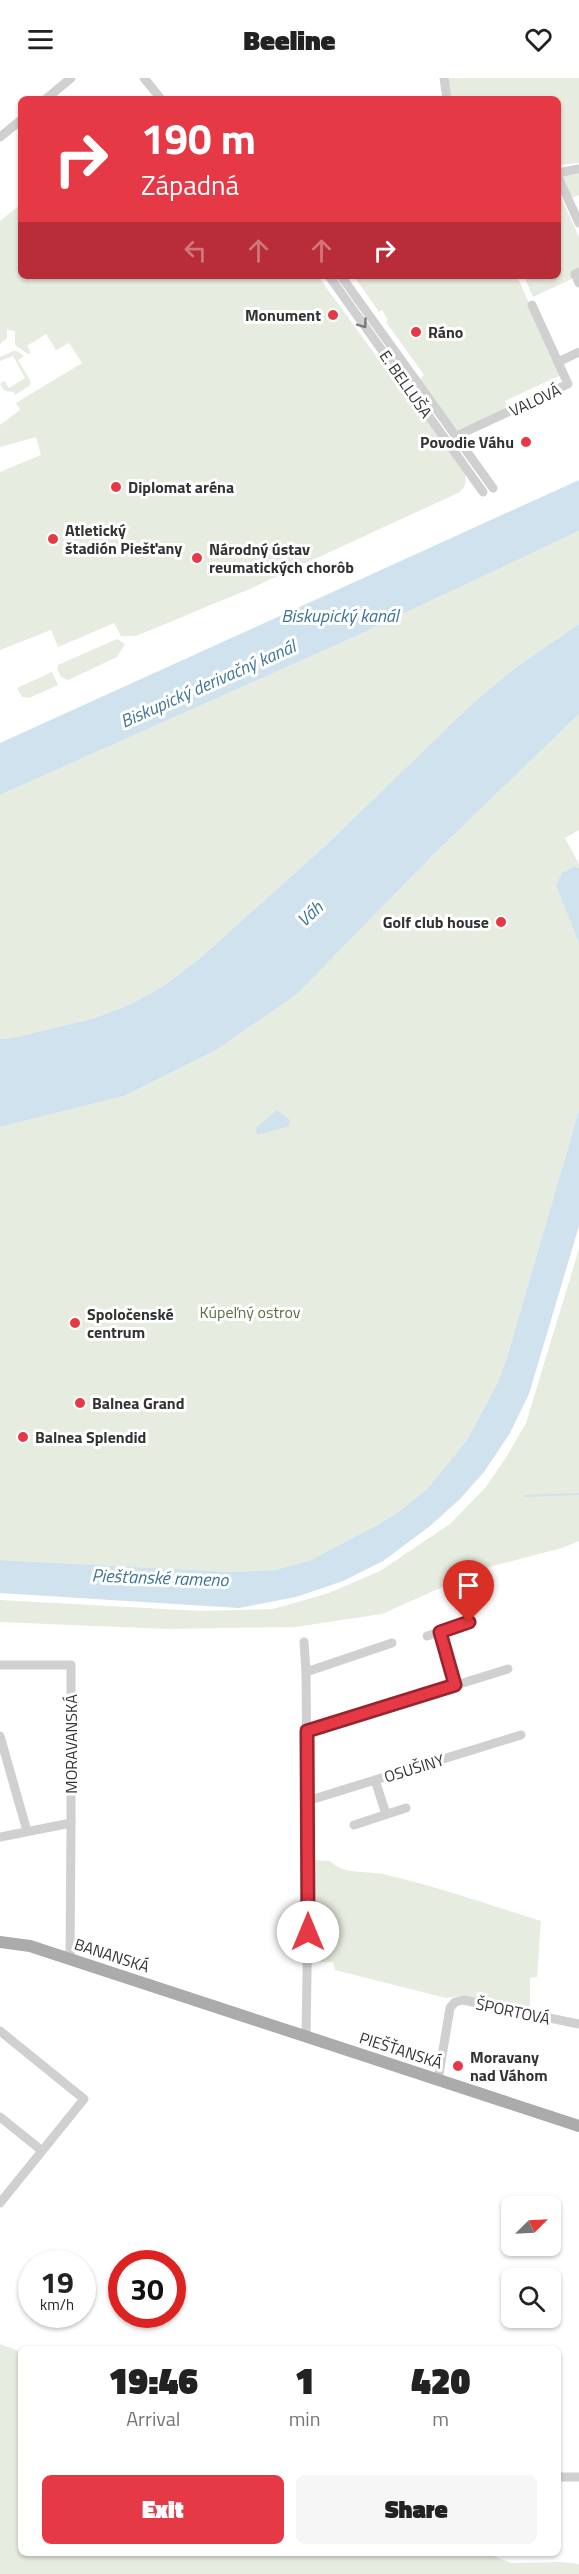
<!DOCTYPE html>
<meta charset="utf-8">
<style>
body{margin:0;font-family:"Titillium Web",sans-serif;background:#f6f6f6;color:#222;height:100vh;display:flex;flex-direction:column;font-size:22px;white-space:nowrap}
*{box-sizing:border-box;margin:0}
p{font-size:20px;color:#767676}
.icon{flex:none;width:33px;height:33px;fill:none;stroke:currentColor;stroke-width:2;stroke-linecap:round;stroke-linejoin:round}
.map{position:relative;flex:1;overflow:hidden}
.sheet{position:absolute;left:18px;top:2268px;width:543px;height:210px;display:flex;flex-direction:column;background:#fff;border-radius:9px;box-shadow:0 2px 4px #0004}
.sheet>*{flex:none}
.guide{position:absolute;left:18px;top:18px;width:543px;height:183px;border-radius:9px;box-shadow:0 2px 4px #0004;background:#e63946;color:#fff;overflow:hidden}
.needle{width:39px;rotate:66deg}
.fabs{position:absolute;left:501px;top:2118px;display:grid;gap:12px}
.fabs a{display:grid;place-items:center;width:60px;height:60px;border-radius:9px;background:#fff;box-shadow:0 2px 4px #0004;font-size:30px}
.speed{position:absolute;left:18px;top:2172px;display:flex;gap:12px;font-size:30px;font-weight:700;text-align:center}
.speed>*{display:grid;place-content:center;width:78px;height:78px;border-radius:50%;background:#fff;box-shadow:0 2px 4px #0004;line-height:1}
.speed small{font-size:15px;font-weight:400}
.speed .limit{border:9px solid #d22;background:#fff;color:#111}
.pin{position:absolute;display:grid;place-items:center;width:51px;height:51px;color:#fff;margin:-62px -26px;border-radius:50% 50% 50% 0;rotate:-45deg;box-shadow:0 0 6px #0007}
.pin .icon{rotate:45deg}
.me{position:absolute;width:66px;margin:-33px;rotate:0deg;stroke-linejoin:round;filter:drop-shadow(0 0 4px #0008)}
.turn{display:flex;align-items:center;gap:21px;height:126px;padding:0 24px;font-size:27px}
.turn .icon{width:78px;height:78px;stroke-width:2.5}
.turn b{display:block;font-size:42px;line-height:51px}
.lanes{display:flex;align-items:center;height:57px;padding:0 24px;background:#0003;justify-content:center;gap:30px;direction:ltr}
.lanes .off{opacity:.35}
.eta{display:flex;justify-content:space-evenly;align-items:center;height:102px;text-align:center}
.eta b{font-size:36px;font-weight:800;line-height:42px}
.primary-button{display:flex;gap:12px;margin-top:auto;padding:12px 24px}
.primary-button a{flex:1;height:69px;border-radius:9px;background:#e63946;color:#fff;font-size:24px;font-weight:800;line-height:69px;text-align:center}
.primary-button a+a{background:#f6f6f6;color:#222}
header{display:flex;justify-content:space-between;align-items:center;height:78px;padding:0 24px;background:#fff;font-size:27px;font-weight:800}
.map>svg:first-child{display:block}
.green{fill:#e6ecdf}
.water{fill:#cfe2ee}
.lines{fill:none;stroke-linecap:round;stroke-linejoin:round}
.stream{stroke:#cfe2ee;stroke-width:2}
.minor{stroke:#d0d0d0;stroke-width:9}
.major{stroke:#ababab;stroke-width:12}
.oneway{stroke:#7a7a7a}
.route-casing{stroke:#96252e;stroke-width:15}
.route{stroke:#e63946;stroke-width:10}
.poi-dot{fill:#e63946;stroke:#fff;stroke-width:2}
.labels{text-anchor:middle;stroke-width:6;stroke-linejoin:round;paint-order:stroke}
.poi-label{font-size:16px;font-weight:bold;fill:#333;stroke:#fff;text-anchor:start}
.street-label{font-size:16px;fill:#333;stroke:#fff}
.park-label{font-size:16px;fill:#56703f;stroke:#fff}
.water-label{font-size:18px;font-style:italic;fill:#3f7597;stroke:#fff}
</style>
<header><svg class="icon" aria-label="menu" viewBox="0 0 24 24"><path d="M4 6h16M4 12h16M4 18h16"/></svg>Beeline<svg class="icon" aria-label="heart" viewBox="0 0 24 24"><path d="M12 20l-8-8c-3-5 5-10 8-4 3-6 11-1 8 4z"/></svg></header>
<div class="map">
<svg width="579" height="2496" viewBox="0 0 579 2496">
<rect width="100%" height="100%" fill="#fff"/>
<g class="green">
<polygon points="448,0 579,0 579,85 558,87 558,21 451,21"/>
<polygon points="579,96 579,117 571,120 561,99"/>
<polygon points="558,113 579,159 579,190 571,193 574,200 533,219 524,198 558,198"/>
<path d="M21,126V198H318L414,330L420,331L465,396C466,404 466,408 460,414L252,510L136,558H121L114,545L58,569L51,552L0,572V394L41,377L36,359L0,369V347L20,332L16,325L82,285L69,265L56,272L46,256L27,268L31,275L28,276L15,267V253L7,252V260L0,266V143Z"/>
<polygon points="354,198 517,198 561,297 505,323 508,331 457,352 419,302 424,297 386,244 388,242 382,232 379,234"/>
<polygon points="13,273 17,273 24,278 18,282 31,304 29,308 15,317 14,314 5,313 0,306 4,303 9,310 25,300 13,278 0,283 0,279"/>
<polygon points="579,453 579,546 515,590 473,625 326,767 199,881 165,907 133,925 95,940 13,960 0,961 0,717 354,559"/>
<polygon points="117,561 125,566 117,579 68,602 61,599 57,591 58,587"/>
<polygon points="52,594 58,607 29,620 22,619 17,610"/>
<polygon points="579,636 579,752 565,760 579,786 579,790 575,788 563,794 579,865 579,1032 507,1279 497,1306 467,1362 428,1410 400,1433 379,1446 311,1482 275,1492 233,1494 0,1482 0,1049 124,1018 216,972 296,917 435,775"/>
<polygon points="579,1171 579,1463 562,1470 485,1490 382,1536 295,1549 168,1551 0,1544 0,1522 202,1533 273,1531 329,1515 380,1493 450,1446 485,1410 507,1378 526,1345"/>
<path d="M312,1782L330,1783C345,1798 368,1792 387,1797C439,1809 490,1827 541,1843L537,1899L530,1900V1931L459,1918L446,1920L335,1892L333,1884H312L310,1786Z"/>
<polygon points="0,2266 21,2274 21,2475 486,2475 511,2485 562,2484 579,2486 579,2496 0,2496"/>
</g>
<g class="water">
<polygon points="579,402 579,453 354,559 0,717 0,665"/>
<polygon points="579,546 579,636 435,775 296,917 216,972 124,1018 0,1049 0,961 13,960 95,940 133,925 165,907 199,881 326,767 473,625 515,590"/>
<polygon points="575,788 579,790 579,865 556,807 563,794"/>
<polygon points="277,1032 290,1042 289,1048 257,1057 256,1050"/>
<polygon points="579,1032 579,1148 529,1316 510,1355 484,1394 460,1421 430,1448 383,1483 343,1503 296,1519 239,1530 0,1515 0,1482 233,1494 275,1492 311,1482 379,1446 400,1433 428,1410 467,1362 497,1306 507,1279"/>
</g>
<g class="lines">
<polyline class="stream" points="524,1418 579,1416"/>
<g class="minor">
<polyline points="144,0 161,21"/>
<polyline points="444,0 447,21"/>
<polyline points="46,21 71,0"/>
<polyline points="0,59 21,42"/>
<polyline points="558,95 579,91"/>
<polyline points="558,99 579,145"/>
<polyline points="579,194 575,196 579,205"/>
<polyline points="329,198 483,414"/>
<polyline points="341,198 493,410"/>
<polyline points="558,284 579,274"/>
<polyline points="456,358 568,306 532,227"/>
<polyline points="440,1554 469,1544"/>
<polyline points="427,1558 440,1554 455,1607"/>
<polyline points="304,1564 306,1594 308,1830 306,1959"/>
<polyline points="0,1587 71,1587 71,1745"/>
<polyline points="306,1594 392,1565"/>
<polyline points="307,1653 508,1591"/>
<polyline points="0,1658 27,1753"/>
<polyline points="375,1702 386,1736"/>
<polyline points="307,1723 521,1657"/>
<polyline points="354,1747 406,1730"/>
<polyline points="0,1759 71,1745 70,1881"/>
<polyline points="0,1953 84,2021 0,2125"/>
<polyline points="438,2002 450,1930 455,1924 463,1922 579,1946"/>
<polyline points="0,2039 41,2072"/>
<polyline points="558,2399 579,2399"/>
</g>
<polyline class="major" points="0,1864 30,1868 579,2048"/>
</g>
<defs><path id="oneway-chevron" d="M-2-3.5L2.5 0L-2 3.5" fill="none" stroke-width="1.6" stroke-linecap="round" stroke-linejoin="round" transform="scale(1.5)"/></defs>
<use class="oneway" href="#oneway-chevron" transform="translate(363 246) rotate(54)"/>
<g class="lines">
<defs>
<polyline id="route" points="308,1854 307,1653 455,1607 440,1554 469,1544"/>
</defs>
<use href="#route" class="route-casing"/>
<use href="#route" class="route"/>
</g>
<g class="poi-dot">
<circle cx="333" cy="237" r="6"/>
<circle cx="416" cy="254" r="6"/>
<circle cx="526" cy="364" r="6"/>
<circle cx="116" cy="409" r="6"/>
<circle cx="53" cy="461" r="6"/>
<circle cx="197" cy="480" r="6"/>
<circle cx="501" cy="844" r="6"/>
<circle cx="75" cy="1245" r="6"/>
<circle cx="80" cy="1325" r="6"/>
<circle cx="23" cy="1359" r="6"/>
<circle cx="458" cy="1988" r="6"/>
</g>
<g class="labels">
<g class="poi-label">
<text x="321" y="243" text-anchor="end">Monument</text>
<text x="428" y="260">Ráno</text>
<text x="514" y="370" text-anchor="end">Povodie Váhu</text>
<text x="128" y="415">Diplomat aréna</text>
<text x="65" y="458">Atletický<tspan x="65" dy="18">štadión Piešťany</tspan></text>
<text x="209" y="477">Národný ústav<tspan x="209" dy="18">reumatických chorôb</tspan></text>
<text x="489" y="850" text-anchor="end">Golf club house</text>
<text x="87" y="1242">Spoločenské<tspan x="87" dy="18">centrum</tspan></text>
<text x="92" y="1331">Balnea Grand</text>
<text x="35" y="1365">Balnea Splendid</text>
<text x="470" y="1985">Moravany<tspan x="470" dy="18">nad Váhom</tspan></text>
</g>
<g class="street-label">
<text transform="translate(406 306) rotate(55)" y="6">E. BELLUŠA</text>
<text transform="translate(535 322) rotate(-25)" y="6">VALOVÁ</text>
<text transform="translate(71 1666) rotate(-90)" y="6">MORAVANSKÁ</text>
<text transform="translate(414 1690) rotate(-17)" y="6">OSUŠINY</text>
<text transform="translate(112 1877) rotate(18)" y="6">BANANSKÁ</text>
<text transform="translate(513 1933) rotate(12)" y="6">ŠPORTOVÁ</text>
<text transform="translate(401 1972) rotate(18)" y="6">PIEŠŤANSKÁ</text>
</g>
<g class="park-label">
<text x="250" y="1240">Kúpeľný ostrov</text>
</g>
<g class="water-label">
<text x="340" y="544">Biskupický kanál</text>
<text transform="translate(208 606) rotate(-24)" y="6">Biskupický derivačný kanál</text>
<text transform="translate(310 836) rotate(-43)" y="6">Váh</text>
<text transform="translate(160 1500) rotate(2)" y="6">Piešťanské rameno</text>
</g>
</g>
</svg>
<div class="fabs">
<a><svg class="needle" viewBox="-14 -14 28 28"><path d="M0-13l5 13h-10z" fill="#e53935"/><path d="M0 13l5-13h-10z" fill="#767676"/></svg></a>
<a><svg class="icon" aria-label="search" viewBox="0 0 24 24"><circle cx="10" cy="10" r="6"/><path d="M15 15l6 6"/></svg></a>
</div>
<div class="speed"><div>19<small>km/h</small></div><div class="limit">30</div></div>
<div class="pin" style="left:469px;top:1544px;background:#d93025"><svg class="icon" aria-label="arrive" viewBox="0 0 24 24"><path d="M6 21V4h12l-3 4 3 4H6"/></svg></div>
<svg class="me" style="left:308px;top:1854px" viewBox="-20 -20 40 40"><circle r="19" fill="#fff"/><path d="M0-13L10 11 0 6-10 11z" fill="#e63946"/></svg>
<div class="guide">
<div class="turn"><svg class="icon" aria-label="right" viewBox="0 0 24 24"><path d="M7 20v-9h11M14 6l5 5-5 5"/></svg><div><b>190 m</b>Západná</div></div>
<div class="lanes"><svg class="icon off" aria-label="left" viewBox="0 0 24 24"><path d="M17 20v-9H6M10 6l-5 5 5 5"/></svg><svg class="icon off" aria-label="ahead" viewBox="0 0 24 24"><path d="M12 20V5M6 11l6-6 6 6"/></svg><svg class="icon off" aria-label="ahead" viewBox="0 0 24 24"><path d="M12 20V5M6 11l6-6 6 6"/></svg><svg class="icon" aria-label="right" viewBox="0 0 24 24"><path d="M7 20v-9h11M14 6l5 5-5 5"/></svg></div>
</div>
<section class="sheet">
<div class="eta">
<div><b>19:46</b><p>Arrival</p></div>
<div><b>1</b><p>min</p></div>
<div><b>420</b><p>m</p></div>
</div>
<div class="primary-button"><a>Exit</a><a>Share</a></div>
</section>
</div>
